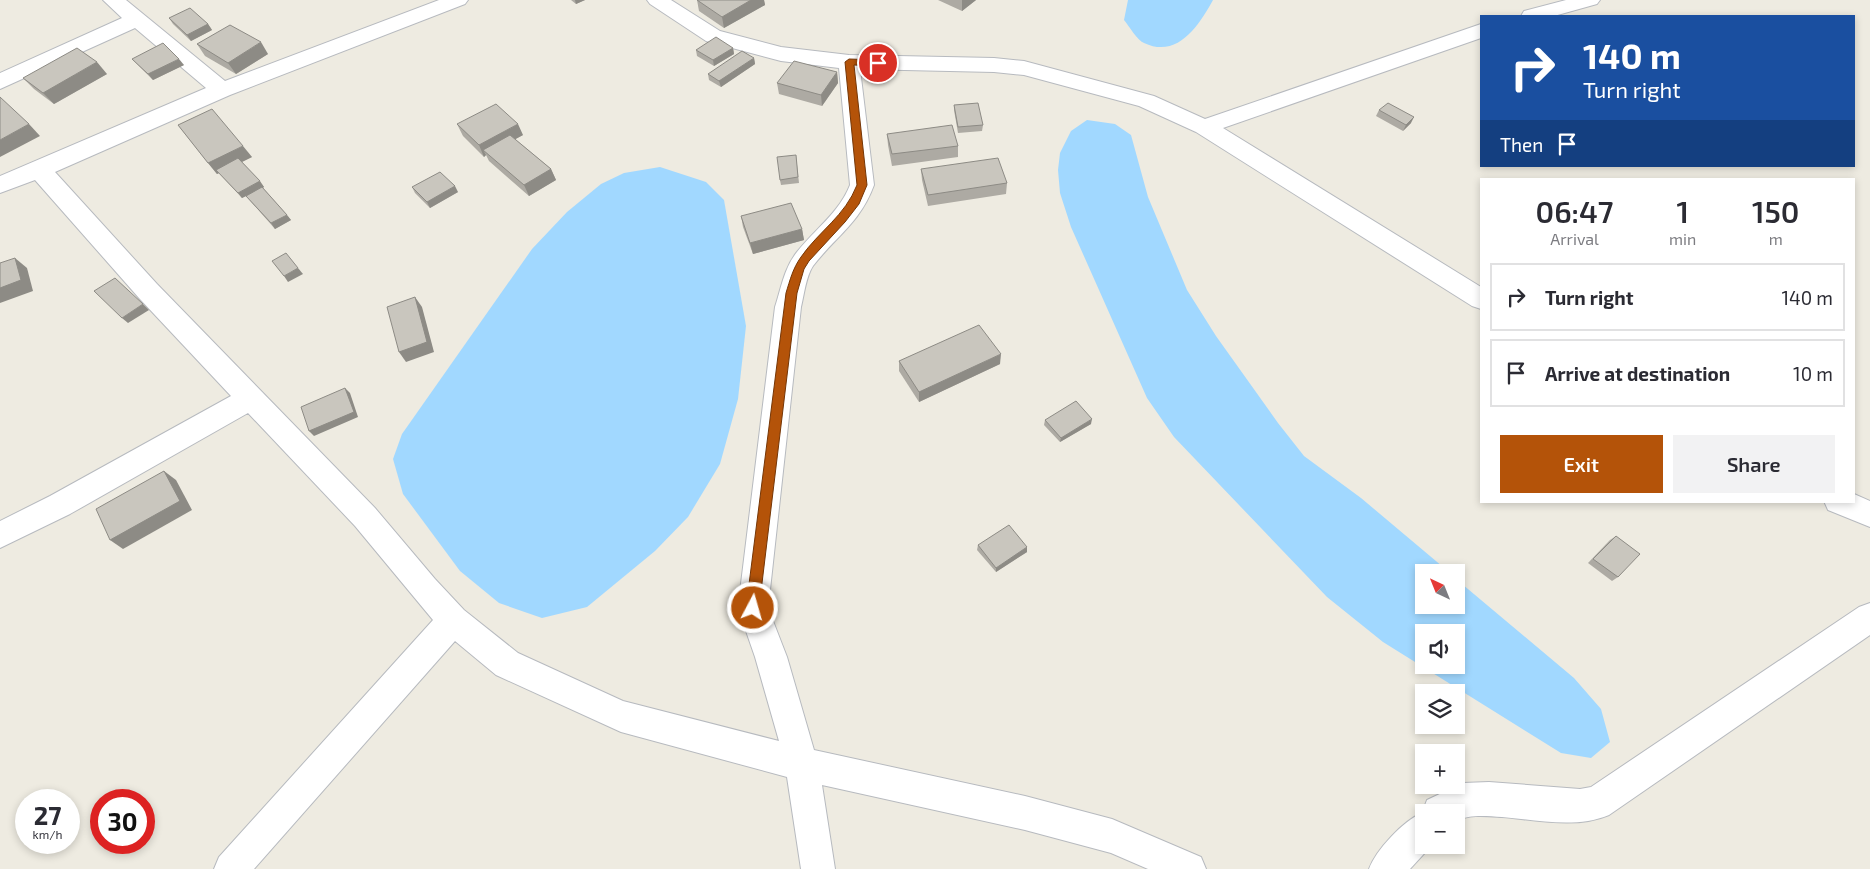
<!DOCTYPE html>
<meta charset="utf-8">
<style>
body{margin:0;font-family:"Exo 2",sans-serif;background:#f2f2f3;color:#2b2b33;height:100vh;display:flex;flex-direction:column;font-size:19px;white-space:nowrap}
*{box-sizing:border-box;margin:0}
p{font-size:16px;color:#7c7c81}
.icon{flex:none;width:28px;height:28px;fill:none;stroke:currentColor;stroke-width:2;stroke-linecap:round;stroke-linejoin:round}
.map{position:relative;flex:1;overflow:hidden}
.side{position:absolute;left:1480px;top:178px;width:375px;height:325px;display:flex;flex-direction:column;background:#fff;border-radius:0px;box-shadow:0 2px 8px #0003}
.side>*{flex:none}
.guide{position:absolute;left:1480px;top:15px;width:375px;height:152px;border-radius:0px;box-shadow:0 2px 8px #0003;background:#1a4fa0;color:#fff;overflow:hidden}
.needle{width:32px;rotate:317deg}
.fabs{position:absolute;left:1415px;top:564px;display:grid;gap:10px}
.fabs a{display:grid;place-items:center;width:50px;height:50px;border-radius:0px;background:#fff;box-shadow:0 2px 8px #0003;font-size:25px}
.speed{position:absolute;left:15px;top:789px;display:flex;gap:10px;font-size:25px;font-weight:700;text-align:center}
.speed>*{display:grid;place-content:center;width:65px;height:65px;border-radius:50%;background:#fff;box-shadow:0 2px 8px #0003;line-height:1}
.speed small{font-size:12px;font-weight:400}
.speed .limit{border:8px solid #d22;background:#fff;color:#111}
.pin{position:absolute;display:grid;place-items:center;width:42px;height:42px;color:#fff;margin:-21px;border:2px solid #fff;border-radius:50%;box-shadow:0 1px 5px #0007}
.me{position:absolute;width:55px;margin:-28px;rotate:6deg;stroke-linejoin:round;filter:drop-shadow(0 0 4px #0008)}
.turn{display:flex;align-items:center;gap:18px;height:105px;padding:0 20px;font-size:22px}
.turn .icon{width:65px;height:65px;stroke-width:2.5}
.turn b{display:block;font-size:35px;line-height:42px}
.then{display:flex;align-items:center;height:48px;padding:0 20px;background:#0003;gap:10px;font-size:19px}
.eta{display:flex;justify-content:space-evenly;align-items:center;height:85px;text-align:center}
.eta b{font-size:30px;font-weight:600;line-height:35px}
.button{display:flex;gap:10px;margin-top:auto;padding:10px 20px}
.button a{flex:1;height:58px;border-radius:0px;background:#b45309;color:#fff;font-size:20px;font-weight:600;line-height:58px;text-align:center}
.button a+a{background:#f2f2f3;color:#2b2b33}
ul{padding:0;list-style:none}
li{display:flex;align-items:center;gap:15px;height:68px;margin:0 10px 8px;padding:0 10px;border:2px solid #e1e1e2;border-radius:0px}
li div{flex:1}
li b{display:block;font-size:19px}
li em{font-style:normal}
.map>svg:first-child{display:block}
.water{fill:#a1d8ff;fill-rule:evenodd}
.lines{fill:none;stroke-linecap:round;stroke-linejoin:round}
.minor-casing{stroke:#b7babf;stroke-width:2}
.minor{fill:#fff;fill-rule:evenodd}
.wall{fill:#adaaa3}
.shaded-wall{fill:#8d8b85}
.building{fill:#c9c6be;stroke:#8d8b85}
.route{fill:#b45309;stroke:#753606}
</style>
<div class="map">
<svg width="1870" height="869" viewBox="0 0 1870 869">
<rect width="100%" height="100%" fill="#eeebe1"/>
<g class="water">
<path d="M1128,0H1213C1199,25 1178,59 1144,43C1137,40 1129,26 1124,20Z"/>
<path d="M1087,120L1115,124L1131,135L1148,197L1187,290L1216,336L1278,423L1304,456L1361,498L1449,572H1424V605H1456V579L1574,678L1601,709L1610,742L1591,758L1561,753L1383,642L1327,597L1174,437L1147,398L1071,227L1060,193L1058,170L1060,153L1071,131ZM1424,632H1456V665H1424Z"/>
<polygon points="660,167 706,182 724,200 746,326 738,399 720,464 688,517 655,551 587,607 542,618 499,603 460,571 403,494 393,459 402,434 532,249 567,212 601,184 624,173"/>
</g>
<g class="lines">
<defs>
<g id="minor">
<path d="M103,0H126L225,81L439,0H468L465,4L230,95L55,172L157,284L375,508L435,579L464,610L518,653L623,701L779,741L755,657L738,608L775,307C781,289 784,268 797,252C815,229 839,213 850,185L839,68L781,61L706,41L650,4L647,0H671L720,31L781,47L849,55L994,58L1024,61L1154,96L1205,119L1481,24V38L1223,128L1481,287V309L1472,306L1196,132L1139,106L1024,75L994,72L860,69L874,185C860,223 836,236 813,266C806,276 804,295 801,307L768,608L787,657L814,750L1025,796L1112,819L1201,857L1206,869H1148L1111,853L1025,830L822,785L835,869H801L787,777L621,732L496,675L455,641L254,869H214L219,857L433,620L355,526L248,413L70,514L0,548V521L50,496L231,396L139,298L35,180L0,193V176L206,88L135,28L0,89V73L122,18Z"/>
<polygon points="1566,0 1600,0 1597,4 1554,16 1521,16 1524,11"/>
<polygon points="1854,494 1870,501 1870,527 1828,510 1824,501 1854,501"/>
<path d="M1870,603V635L1609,815C1576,829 1537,820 1502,817C1486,816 1470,814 1456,821V812H1424V845H1432L1410,869H1369C1376,850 1403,821 1422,813L1427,800L1463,783L1489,782L1580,789L1591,787L1859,607Z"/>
</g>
</defs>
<use href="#minor" class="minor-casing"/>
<use href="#minor" class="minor"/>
</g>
<g class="wall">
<polygon points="571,0 585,0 576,4"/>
<polygon points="697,0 764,0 765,5 724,28 699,11"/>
<polygon points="938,0 976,0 962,11"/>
<polygon points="169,18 208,24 212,30 191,41 173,24"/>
<polygon points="197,44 268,54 236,74 205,56"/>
<polygon points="733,48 734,54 714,66 697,56 696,50"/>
<polygon points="754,58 755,64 721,87 709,80 708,74"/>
<polygon points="132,59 184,65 153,80"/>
<polygon points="837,72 838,83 822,106 779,94 777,83"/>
<polygon points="107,74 54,104 34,89 23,78"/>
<polygon points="954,105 983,125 982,131 958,133 954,110"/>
<polygon points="1379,110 1411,123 1403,131 1376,116"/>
<polygon points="457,124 523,135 515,139 551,169 556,180 529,196 489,161 486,155 484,157 463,136"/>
<polygon points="178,125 252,157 242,162 264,187 263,188 291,220 275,229 246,196 242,198 219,173 217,174"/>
<polygon points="887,134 958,146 958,157 892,166 888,145"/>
<polygon points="796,155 799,183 781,185 780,180"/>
<polygon points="921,169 1007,183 1006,194 928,206 922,180"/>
<polygon points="412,187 458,192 430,208 415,193"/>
<polygon points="741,216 802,229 804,240 753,254 743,227"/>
<polygon points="899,361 1000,364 919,402 899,371"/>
<polygon points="1045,420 1091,424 1060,442 1044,425"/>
<polygon points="1616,536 1618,577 1612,581 1588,563 1610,540"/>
<polygon points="978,545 1027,547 1027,552 996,572 977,550"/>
</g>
<g class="shaded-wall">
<polygon points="575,0 585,0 576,4"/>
<polygon points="751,0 764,0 765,5 724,28 722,17"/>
<polygon points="962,0 976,0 962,11"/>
<polygon points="208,24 212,30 191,41 187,35"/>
<polygon points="261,42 268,54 236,74 228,63"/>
<polygon points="733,48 734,54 714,66 713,60"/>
<polygon points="754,58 755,64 721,87 719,81"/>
<polygon points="179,59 184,65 153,80 148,74"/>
<polygon points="97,62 107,74 54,104 43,93"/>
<polygon points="837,72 838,83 822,106 821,95"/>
<polygon points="1414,117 1411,123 1403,131 1406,125"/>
<polygon points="29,124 40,136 0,157 0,140"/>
<polygon points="518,124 523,135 488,154 483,150 486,155 484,157 479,145"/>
<polygon points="243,146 252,157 217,174 208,163"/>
<polygon points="551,169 556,180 529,196 524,185"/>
<polygon points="260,181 264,187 242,198 238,193"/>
<polygon points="455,186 458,192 430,208 427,202"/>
<polygon points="287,215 291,220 275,229 271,223"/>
<polygon points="802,229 804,240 753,254 750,243"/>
<polygon points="15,258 27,268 33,291 0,303 0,288"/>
<polygon points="298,268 303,274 288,282 284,276"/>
<polygon points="415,297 422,307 434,352 406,362 399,352"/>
<polygon points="143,304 149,310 128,323 122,318"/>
<polygon points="1001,354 1000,364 919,402 919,392"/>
<polygon points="345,388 350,393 358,417 314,436 309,431"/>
<polygon points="1092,419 1091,424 1060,442 1061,438"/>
<polygon points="164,471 176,480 192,510 123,549 110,540"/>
<polygon points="1027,547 1027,552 996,572 996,568"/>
</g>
<g class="building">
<polygon points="697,0 751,0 722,17"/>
<polygon points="190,8 208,24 187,35 169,18"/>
<polygon points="230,25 261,42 228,63 197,44"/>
<polygon points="716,37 733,48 713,60 696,50"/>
<polygon points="163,43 179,59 148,74 132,59"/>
<polygon points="77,48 97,62 43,93 23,78"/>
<polygon points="742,51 754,58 719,81 708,74"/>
<polygon points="794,61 837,72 821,95 777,83"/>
<polygon points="0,97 29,124 0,140"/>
<polygon points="978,103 983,125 958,127 954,105"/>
<polygon points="1388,103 1414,117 1406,125 1379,110"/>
<polygon points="496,104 518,124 479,145 457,124"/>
<polygon points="212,109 243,146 208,163 178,125"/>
<polygon points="952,125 958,146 892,154 887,134"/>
<polygon points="510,135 551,169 524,185 483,150"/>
<polygon points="796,155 798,177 780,180 777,157"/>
<polygon points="238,158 260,181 238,193 216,170"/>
<polygon points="998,158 1007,183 928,195 921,169"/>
<polygon points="440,172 455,186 427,202 412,187"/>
<polygon points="262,187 287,215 271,223 246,196"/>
<polygon points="791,203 802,229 750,243 741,216"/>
<polygon points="286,253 298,268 284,276 272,261"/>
<polygon points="15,258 21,280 0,288 0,263"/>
<polygon points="115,278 143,304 122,318 94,291"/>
<polygon points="415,297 427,342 399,352 387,307"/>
<polygon points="979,325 1001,354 919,392 899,361"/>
<polygon points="345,388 354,412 309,431 301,407"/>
<polygon points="1076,401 1092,419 1061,438 1045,420"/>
<polygon points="164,471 180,501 110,540 96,509"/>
<polygon points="1009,525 1027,547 996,568 978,545"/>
<polygon points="1616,536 1640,554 1618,577 1593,559"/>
</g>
<path class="route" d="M849,59L878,60L882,63L878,66L854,65L867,185L859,204L845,222L809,261L804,269L797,293L759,608L757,612L753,614L748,612L746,608L786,293C790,280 793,268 801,257C819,231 845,216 857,185L845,62Z"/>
</svg>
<div class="fabs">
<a><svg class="needle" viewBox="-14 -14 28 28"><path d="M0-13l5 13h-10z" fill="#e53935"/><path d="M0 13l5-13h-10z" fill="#7c7c81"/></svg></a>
<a><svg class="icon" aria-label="sound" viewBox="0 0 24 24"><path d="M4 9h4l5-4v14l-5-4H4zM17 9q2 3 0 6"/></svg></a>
<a><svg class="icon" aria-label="layers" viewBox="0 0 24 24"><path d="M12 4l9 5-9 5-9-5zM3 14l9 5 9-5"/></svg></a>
<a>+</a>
<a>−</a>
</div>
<div class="speed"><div>27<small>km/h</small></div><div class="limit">30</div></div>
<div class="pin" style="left:878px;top:63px;background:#d93025"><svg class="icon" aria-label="arrive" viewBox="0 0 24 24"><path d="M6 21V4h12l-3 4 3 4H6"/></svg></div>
<svg class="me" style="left:753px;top:608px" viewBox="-20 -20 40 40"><circle r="17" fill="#b45309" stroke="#fff" stroke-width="3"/><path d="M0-11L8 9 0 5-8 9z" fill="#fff"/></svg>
<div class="guide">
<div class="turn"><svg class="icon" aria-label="right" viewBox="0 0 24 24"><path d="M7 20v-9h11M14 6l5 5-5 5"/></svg><div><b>140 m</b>Turn right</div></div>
<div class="then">Then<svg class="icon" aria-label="arrive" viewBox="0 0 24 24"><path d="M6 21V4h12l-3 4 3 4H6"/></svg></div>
</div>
<section class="side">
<div class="eta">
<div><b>06:47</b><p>Arrival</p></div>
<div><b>1</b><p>min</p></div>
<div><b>150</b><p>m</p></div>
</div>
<ul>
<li><svg class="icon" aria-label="right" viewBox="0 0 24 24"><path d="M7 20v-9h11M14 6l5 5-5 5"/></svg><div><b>Turn right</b></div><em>140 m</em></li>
<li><svg class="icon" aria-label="arrive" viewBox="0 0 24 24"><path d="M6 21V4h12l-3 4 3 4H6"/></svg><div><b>Arrive at destination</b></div><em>10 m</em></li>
</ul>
<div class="button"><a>Exit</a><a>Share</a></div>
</section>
</div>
